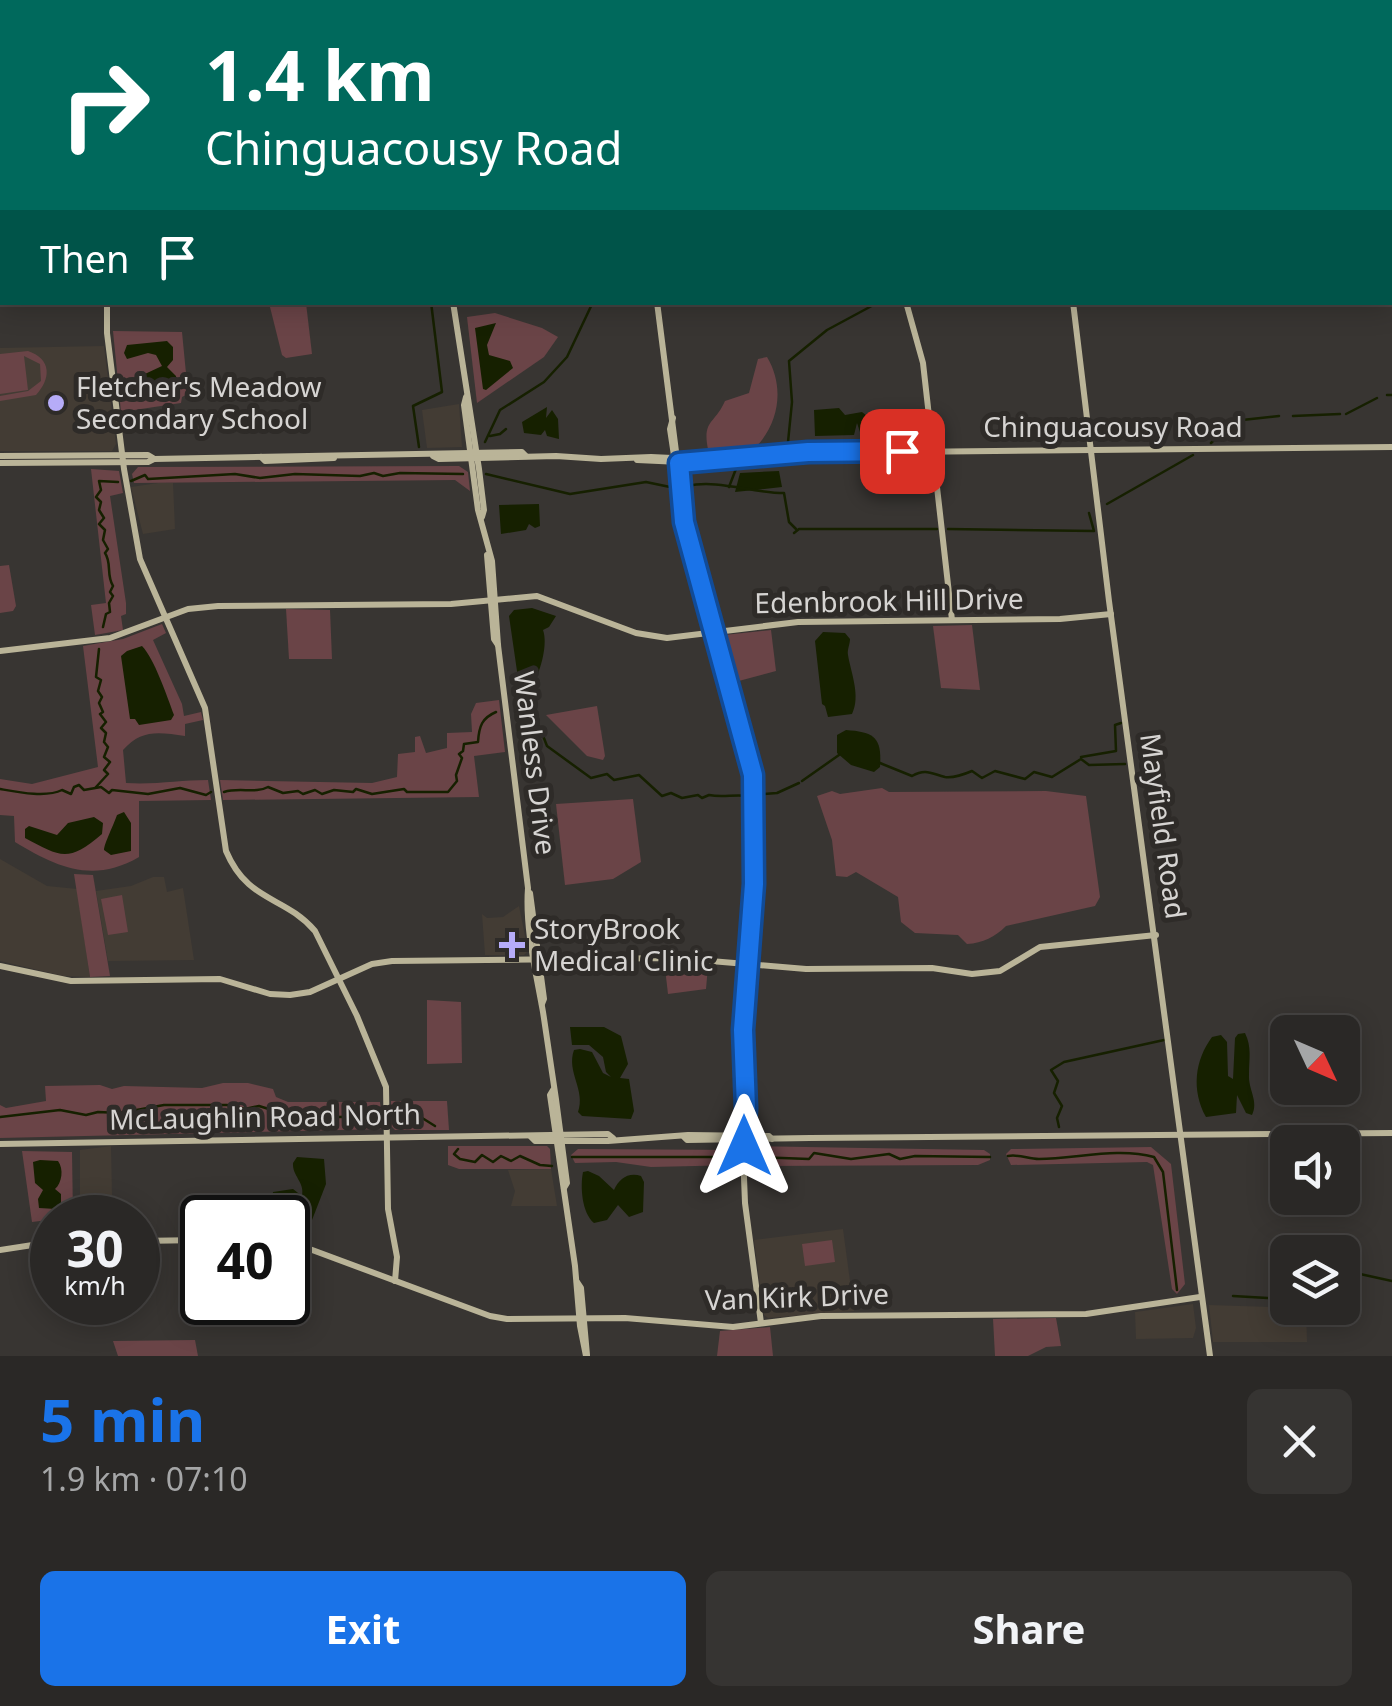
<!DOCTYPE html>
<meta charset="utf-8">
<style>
body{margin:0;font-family:"Noto Sans",sans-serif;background:#363432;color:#f1f3f6;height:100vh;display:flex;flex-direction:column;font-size:38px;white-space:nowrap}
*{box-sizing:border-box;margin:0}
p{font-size:32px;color:#a5a6a7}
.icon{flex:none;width:55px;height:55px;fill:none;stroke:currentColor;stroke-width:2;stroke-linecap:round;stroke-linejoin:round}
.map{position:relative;height:1356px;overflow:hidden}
.side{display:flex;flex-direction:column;background:#2a2826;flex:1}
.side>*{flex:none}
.guide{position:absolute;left:0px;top:0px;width:1392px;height:305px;box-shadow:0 5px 25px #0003,0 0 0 2px #464443;background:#00695c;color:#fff;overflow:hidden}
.needle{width:65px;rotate:134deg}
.tools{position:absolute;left:1270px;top:1015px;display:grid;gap:20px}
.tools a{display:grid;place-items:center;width:90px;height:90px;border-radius:15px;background:#2a2826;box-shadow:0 5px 25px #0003,0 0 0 2px #464443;font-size:50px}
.speed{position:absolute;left:30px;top:1195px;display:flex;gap:20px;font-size:50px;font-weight:700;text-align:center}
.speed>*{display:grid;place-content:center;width:130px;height:130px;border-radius:50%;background:#2a2826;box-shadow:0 5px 25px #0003,0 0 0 2px #464443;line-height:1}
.speed small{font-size:25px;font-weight:400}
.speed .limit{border:5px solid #111;border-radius:15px;background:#fff;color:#111}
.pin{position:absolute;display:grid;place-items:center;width:85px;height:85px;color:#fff;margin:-42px;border-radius:20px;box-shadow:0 5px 15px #0006}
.me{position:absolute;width:110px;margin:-55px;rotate:0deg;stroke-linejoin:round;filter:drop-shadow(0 0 8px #0008)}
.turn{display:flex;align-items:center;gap:35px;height:210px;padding:0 40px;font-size:45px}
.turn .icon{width:130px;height:130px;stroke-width:2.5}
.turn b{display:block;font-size:70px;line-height:85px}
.then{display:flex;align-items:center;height:95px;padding:0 40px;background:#0003;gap:20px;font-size:38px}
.round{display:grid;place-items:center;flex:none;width:105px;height:105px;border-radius:15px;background:#363432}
.summary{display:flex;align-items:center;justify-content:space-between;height:170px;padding:0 40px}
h1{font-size:60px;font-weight:700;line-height:75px;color:#1a73e8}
.action{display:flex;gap:20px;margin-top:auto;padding:20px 40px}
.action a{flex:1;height:115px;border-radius:15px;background:#1a73e8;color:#fff;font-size:40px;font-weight:700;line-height:115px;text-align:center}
.action a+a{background:#363432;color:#f1f3f6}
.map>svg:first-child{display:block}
.built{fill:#433c34}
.green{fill:#6a4447}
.water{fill:#162000}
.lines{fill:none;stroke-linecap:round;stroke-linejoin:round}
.stream{stroke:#162000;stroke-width:2.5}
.secondary{stroke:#bab498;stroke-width:6}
.route-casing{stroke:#114b97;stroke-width:25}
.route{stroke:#1a73e8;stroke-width:18}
.poi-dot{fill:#b6acf8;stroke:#2e2b28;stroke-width:4}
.labels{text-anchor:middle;stroke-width:10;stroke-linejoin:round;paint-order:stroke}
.poi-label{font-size:28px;fill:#d6d4d2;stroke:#2e2b28;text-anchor:start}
.street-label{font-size:28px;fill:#d6d4d2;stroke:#2e2b28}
</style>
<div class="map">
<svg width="1392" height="1356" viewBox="0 0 1392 1356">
<rect width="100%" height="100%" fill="#383532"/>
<g class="built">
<polygon points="104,346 116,444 112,451 0,451 0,348"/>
<polygon points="459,404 462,447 427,448 422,410"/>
<polygon points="158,483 173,483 175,529 143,534 131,487"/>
<polygon points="0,859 47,886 77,889 90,977 63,976 0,961"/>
<polygon points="153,877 164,877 167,892 183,888 194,960 108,961 96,891 131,886"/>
<polygon points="519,906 528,951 524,955 485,955 482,914 487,918 503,917"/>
<polygon points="111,1146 112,1195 80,1195 80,1150"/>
<polygon points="551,1169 557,1206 511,1206 515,1191 508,1170"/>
<polygon points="843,1229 854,1311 768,1318 764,1315 754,1240"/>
<polygon points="1193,1304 1196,1328 1193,1338 1136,1339 1135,1312"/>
<polygon points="1209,1305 1306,1308 1307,1342 1213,1342"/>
</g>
<g class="green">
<polygon points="269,303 306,303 312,354 286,358 282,355"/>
<polygon points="495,313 542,328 558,337 544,357 477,403 467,317"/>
<polygon points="113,331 182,332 188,394 182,397 181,403 121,412"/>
<path d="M28,351C52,359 51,379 36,395L0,401V396L28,391L41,381L40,364L24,356L28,390L0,394V354Z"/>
<path d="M767,357C785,387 779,423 756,447L708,449C702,420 715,424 725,401L749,393L758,359Z"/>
<polygon points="888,457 908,461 906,474 880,486"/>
<polygon points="459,466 468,472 470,491 455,480 134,483 132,474 138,467"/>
<polygon points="91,469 119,471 123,493 110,496 126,603 126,614 121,616 123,630 95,635 91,605 106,603"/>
<polygon points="9,565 16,606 13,611 0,613 0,566"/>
<polygon points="286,609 330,610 332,659 289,659"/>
<path d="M162,624L166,633L153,640L182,704L184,716L201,712L203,720L185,724V736C159,732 141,729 123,750L126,783C154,785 180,780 208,780L211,800L139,801V857C93,884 56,867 15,842L14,816L0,815V779L32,784L98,767L83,646L123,639Z"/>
<polygon points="972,625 980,690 941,688 933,626"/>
<polygon points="771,630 776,671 735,682 724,635"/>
<polygon points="499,700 505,752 474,756 479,797 223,800 220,780 372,783 397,777 398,754 415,752 415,737 420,736 426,753 447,748 447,733 472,732 471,714 476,703"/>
<polygon points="597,706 605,756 603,760 587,756 546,715"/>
<path d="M882,788L889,792L1046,791L1086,796L1100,897L1095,906L1006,926C995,937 983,943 967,944L958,935L915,933L901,922L898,897L856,872L847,877L836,876L832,840L817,796L832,791L840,794Z"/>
<polygon points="633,799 641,862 613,879 565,885 556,804"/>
<polygon points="74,874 93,875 110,976 90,977"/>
<polygon points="122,895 128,932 108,935 101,899"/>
<polygon points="669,963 708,966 706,989 668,994 665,968"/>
<polygon points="427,1000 461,1002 462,1063 427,1064"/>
<polygon points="223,1083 248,1083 273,1089 276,1097 288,1102 380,1102 383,1129 0,1138 0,1105 6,1108 46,1101 45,1086 100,1085 112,1089 124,1086 202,1088"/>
<polygon points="391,1101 447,1101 449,1130 395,1130 391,1126"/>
<polygon points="448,1146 547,1146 550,1149 551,1169 459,1169 448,1165"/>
<polygon points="754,1146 984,1150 990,1154 990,1160 978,1165 749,1166 749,1151"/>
<polygon points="1151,1147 1171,1164 1185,1284 1177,1294 1172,1289 1153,1165 1147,1162 1011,1165 1006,1154 1011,1149"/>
<polygon points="578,1149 740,1150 740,1165 651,1167 616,1162 575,1163 571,1155"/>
<polygon points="22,1151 72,1152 73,1217 32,1222"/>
<polygon points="832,1240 835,1262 805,1266 802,1244"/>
<polygon points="1056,1318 1061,1346 1046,1347 1028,1356 995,1356 993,1319"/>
<polygon points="770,1327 773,1356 717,1356 720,1331"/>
<polygon points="195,1340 198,1356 118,1356 113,1341"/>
</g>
<g class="water">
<polygon points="496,323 487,345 489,355 510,361 513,368 486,390 483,389 475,328"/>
<polygon points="167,341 173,347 173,360 167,367 176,376 177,388 172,394 134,400 128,393 132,380 162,366 156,355 148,353 127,359 124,353 127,345"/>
<polygon points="547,407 546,418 552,410 558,419 559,439 547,436 545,430 541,435 524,433 522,422"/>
<polygon points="839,408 845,415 862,412 867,416 874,410 879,411 884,432 861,435 857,423 854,435 815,436 814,410"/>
<polygon points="779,471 782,487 735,492 740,473"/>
<polygon points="539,504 540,526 535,528 529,524 526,530 501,534 499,505"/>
<path d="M532,608L556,616L549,627L543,630C548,644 541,669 534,683L520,682L518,678L509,616L514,610Z"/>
<path d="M823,632L845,633L850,639C850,644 847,650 848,655C851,673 861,696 852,714L828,717L825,706L822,704L815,641Z"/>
<path d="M142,646C154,658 167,696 174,715L171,720L139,725L135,719H130L121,656L127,651Z"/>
<path d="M846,730C875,732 882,738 880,767L874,772L851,765L837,753V735Z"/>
<path d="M124,812L131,823V851L111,855L104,850C104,844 114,824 117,815Z"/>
<path d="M94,817L103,823L102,834C67,864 60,856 25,838V829L29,826L57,835L68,823Z"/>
<path d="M570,1027H604L621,1036L628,1064L620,1078L629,1079L634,1111L631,1119L582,1116L578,1112C586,1090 566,1072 574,1050L580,1049L592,1052L603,1073L611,1077L606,1072L603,1057L589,1045H572Z"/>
<path d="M1245,1033C1252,1047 1249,1059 1249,1074C1248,1090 1259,1101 1252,1115L1246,1113L1237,1095L1236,1113L1206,1117C1191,1090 1195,1060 1212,1037L1221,1035L1227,1042L1228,1076L1233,1079L1235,1038L1238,1034Z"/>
<path d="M297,1157L324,1159L326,1184L312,1220L296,1213L274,1211L271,1206L273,1192L293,1189L302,1196C305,1182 292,1176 293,1163Z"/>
<path d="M40,1160L58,1161C64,1169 62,1183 55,1189L61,1194V1204L56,1209L39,1208L38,1199L43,1190L35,1183L33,1162Z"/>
<path d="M588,1171L599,1176L614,1190C619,1179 628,1172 641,1176L644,1182L643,1212L629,1217L618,1205L607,1220L594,1223C582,1213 580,1187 583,1172Z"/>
</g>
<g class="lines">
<g class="stream">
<polyline points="717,0 717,2"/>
<polyline points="827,0 828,2"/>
<polyline points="1390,190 1392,189"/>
<polyline points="1387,395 1392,395"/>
<polyline points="1346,414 1377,398"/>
<polyline points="1293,416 1340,414"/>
<polyline points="490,436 500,434 506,429"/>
<polyline points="485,442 500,410 544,382 567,357 593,302"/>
<polyline points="788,442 792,402 789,361 827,330 879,302"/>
<polyline points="1211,443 1233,421 1279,416"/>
<polyline points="419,447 413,406 442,392 431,302"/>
<polyline points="746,450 787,448"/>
<polyline points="486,474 570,494 646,482 670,487"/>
<polyline points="131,481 145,475 148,479 235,474 260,478 295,474 360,476 374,473 383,476 400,473 463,474"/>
<path d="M687,486C718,479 752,493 784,493L789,522L796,529"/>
<polyline points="729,487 739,461"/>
<polyline points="1107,504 1193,455"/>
<polyline points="948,529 1094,531 1089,513"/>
<polyline points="794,533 799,529 937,529"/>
<path d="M103,627L106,614L110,612L109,603L113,596L110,592L113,586C106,575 112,563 105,553L108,549L103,540L105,530L99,524L104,518L99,510L101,502L96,497L101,490L99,481L118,482"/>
<path d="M515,705L540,728L547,746L591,778L607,774L614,780L639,775L662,796L671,793L682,798L698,795L702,798L709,795C723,798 733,794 748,796"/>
<polyline points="1081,757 1116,751 1115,725 1121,723"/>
<path d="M880,763L912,776C926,768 932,774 945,777C953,778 965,774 972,771L982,778L995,771L1025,779L1034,772L1052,777L1081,759L1089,765L1125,764"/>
<polyline points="802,781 839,755"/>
<polyline points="96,787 108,774 104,770 110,762 104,757 108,747 104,742 106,733 101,728 106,722 100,714 103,712 99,703 102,697 98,691 101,680 96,677 99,649"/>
<path d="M0,789C17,792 46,798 62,790L71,794L74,787L79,785L84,790L101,787L109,793L112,790L148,794L180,788L206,795L211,792"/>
<path d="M224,792C240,787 255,794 268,787L283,793L298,791L303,794L315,790L322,794L334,790L353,792L356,789L372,794L404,789L407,792H448L457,781L456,775L462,758L459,754L463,751L464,744L478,742C479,726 482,718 496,712"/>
<polyline points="764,794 777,793 799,783"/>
<polyline points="0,1117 60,1110 86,1115 98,1112 120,1113 164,1105 227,1105 245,1109 259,1106 298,1118 380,1116"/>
<polyline points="394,1118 419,1116 435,1126"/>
<polyline points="1059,1127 1057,1118 1062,1106 1054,1093 1058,1081 1051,1070 1064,1062 1164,1040"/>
<polyline points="458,1149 454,1154 460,1159 475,1162 482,1155 493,1162 501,1156 511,1161 520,1156 540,1165 552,1166"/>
<path d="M1008,1156C1020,1154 1028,1159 1039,1159C1076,1159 1117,1147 1154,1157L1163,1172L1177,1290"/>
<polyline points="572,1157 736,1157"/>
<polyline points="752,1157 809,1159 814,1153 851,1159 889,1154 900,1159 915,1156 990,1157"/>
<polyline points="1342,1270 1392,1281"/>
<polyline points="1233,1296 1288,1299"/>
</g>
<g class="secondary">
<polyline points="116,0 116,2"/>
<polyline points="420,0 420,2"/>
<polyline points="575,0 575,2"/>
<polyline points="843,0 844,2"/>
<polyline points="1037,0 1038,2"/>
<polyline points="0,122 2,122"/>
<path d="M107,302V333L124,469L140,559L205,708L226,851C248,903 284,895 315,931L357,1016L386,1087L388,1209L397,1257L395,1281"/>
<polyline points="453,302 479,469 484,510 482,517"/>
<polyline points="657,302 681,491"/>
<polyline points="906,302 923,363 952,620"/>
<polyline points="1073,302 1109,601 1210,1356"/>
<path d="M466,397L464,405L478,510L492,561L498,645L528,888C525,929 536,972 543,1012C552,1069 560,1126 567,1183L564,1188"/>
<polyline points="673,418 670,429 684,522 752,768 755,884 743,1030 742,1127 745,1203 761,1323"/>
<polyline points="0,456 148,455 153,458"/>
<polyline points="433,456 439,459 556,456 601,459 651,457 714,460"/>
<polyline points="261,457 265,461 334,458"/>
<polyline points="637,460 702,463 808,453 1392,447"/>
<polyline points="0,463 148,462 154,459 522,452 526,456"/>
<polyline points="487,555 494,639 498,645"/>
<polyline points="0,651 110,638 188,609 218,606 451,604 537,596 636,633 667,638 798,622 1060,619 1111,614"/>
<polyline points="530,893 544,999 542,1004"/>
<polyline points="0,966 71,981 220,979 270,994 290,995 310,992 372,964 392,961 675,958 806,969 932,968 972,974 1000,971 1040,947 1156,935"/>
<polyline points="553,1090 550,1095 575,1266 580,1326 586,1356"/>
<polyline points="744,1102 744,1134"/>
<polyline points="531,1137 535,1141 608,1141 688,1135 769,1136 772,1139"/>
<polyline points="684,1137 687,1140 810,1138 1392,1133"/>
<polyline points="0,1144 608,1134 613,1138"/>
<polyline points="138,1241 202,1240"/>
<polyline points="288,1241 490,1316 507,1319 625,1318 733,1327 821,1316 1086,1314 1200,1297"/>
<polyline points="0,1250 52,1242"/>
<polyline points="577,1282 581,1288 587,1355"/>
</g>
</g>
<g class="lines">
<defs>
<polyline id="route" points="744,1146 746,1108 743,1030 754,884 753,775 684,522 679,463 808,452 902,451"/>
</defs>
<use href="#route" class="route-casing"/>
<use href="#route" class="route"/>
</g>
<g class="poi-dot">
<circle cx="56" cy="403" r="10"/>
<path d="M507 930h10v10h10v10h-10v10h-10v-10h-10v-10h10z"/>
</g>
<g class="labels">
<g class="poi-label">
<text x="76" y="397">Fletcher's Meadow<tspan x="76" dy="32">Secondary School</tspan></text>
<text x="534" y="939">StoryBrook<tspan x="534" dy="32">Medical Clinic</tspan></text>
</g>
<g class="street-label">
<text x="1113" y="437">Chinguacousy Road</text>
<text transform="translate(889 601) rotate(-1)" y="10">Edenbrook Hill Drive</text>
<text transform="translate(535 763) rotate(83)" y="10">Wanless Drive</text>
<text transform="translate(1163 826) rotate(82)" y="10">Mayfield Road</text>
<text transform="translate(265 1117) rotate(-1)" y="10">McLaughlin Road North</text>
<text transform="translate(797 1297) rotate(-2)" y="10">Van Kirk Drive</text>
</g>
</g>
</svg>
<div class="tools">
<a><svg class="needle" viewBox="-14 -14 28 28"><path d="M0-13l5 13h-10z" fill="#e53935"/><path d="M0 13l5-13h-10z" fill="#a5a6a7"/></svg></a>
<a><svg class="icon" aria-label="sound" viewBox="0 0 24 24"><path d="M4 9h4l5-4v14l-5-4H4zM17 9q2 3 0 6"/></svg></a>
<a><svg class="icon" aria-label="layers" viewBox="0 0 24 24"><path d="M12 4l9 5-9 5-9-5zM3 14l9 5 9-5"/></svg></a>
</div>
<div class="speed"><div>30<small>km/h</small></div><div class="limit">40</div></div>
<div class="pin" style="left:902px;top:451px;background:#d93025"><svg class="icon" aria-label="arrive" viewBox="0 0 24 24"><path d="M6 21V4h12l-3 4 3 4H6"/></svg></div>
<svg class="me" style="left:744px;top:1146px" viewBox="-20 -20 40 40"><path d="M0-17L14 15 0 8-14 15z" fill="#1a73e8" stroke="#fff" stroke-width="4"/></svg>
<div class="guide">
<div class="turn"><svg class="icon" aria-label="right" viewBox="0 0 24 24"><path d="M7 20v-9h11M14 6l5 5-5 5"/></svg><div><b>1.4 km</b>Chinguacousy Road</div></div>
<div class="then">Then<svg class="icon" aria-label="arrive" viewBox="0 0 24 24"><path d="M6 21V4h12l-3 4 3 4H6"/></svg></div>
</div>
</div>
<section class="side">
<div class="summary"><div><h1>5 min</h1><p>1.9 km · 07:10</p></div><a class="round"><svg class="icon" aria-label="close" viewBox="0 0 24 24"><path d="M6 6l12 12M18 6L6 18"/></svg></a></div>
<div class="action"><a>Exit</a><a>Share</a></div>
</section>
